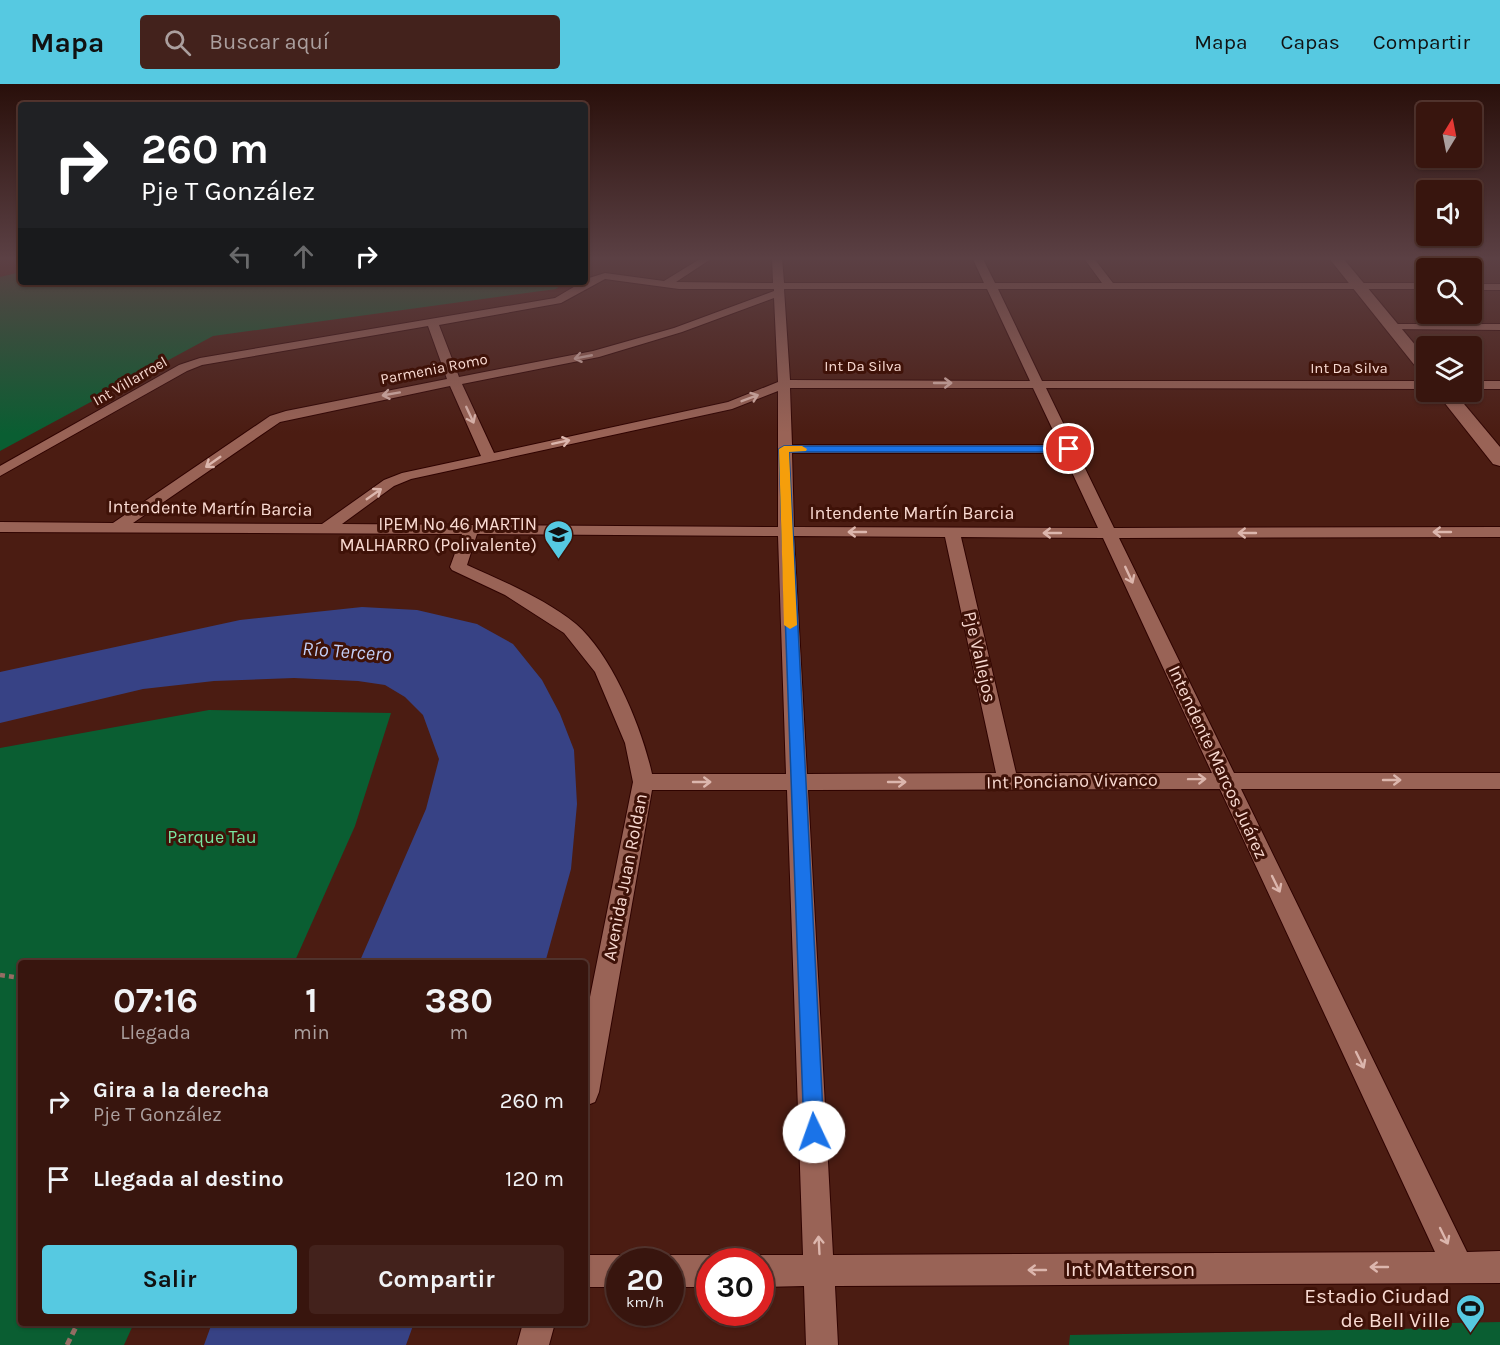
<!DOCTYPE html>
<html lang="es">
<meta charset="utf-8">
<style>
body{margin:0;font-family:Karla,sans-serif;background:#43221c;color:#f1f3f6;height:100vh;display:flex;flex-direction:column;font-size:22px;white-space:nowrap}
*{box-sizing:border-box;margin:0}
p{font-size:20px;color:#ab9f9e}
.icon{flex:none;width:33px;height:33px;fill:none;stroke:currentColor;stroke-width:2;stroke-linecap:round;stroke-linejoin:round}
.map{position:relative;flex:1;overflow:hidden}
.panel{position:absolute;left:18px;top:876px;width:570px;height:366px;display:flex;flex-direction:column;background:#38150e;border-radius:6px;box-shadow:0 2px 4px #0004,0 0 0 2px #52342e}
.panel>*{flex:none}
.guide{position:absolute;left:18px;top:18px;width:570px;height:183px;border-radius:6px;box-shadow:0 2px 4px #0004,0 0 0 2px #52342e;background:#202124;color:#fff;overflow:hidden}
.needle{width:39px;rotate:10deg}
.controls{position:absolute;left:1416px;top:18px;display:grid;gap:12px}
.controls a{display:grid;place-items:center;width:66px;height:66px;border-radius:6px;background:#38150e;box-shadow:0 2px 4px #0004,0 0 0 2px #52342e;font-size:30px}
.speed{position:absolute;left:606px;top:1164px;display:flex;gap:12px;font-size:30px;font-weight:700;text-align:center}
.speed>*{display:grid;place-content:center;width:78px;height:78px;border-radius:50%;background:#38150e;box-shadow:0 2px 4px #0004,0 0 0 2px #52342e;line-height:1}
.speed small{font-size:15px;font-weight:400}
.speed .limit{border:9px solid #d22;background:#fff;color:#111}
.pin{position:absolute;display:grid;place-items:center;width:51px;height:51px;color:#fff;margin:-26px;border:3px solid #fff;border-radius:50%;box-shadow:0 2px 6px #0007}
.me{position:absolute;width:66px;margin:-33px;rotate:357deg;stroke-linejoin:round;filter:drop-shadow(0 0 4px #0008)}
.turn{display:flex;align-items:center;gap:21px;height:126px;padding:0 24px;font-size:27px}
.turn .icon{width:78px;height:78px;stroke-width:2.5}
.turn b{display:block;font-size:42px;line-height:51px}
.lanes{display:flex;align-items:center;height:57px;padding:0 24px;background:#0003;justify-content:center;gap:30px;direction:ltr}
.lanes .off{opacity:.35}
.eta{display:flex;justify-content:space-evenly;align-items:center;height:102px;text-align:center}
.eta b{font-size:36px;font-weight:700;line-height:42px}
.button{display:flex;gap:12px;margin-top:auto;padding:12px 24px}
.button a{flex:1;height:69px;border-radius:6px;background:#56c9e1;color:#111;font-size:24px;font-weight:700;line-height:69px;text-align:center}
.button a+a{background:#43221c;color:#f1f3f6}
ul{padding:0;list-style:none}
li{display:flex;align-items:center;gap:18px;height:78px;padding:0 24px}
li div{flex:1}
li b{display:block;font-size:22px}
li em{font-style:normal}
header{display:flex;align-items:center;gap:36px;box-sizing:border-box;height:84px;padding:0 30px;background:#56c9e1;color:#111}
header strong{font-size:28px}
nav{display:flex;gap:33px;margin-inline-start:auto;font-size:21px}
.search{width:420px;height:54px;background:#43221c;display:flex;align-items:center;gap:15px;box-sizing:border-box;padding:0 21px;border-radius:6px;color:#ab9f9e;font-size:22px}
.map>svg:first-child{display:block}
.green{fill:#0a5e32}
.water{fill:#374285}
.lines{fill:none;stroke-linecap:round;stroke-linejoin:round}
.minor-casing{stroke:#2f0300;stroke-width:2}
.secondary-casing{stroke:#2f0300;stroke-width:2}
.path-far1{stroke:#956d64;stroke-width:4.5;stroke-dasharray:5 4;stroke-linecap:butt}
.path{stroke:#956d64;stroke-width:5;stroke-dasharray:7 4.5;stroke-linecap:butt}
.minor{fill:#996356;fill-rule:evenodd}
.secondary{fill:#996356;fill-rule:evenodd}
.oneway{stroke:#dcb6ad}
.route{fill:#1a73e8;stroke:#114b97;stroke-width:1.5}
.slow{fill:#f59e0b}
.labels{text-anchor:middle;stroke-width:6;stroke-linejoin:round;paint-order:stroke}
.far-street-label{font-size:15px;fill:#f9dad2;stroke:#3f1208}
.street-label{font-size:18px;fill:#f9dad2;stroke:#3f1208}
.poi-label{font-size:18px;fill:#f9dad2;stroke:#3f1208;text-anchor:end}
.park-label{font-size:18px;fill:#79e6a0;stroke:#3f1208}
.water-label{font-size:20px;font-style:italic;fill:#c4cff7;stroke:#3f1208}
.near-street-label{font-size:21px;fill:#f9dad2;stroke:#3f1208}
.near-poi-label{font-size:21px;fill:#f9dad2;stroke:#3f1208;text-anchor:end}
</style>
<header>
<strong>Mapa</strong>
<div class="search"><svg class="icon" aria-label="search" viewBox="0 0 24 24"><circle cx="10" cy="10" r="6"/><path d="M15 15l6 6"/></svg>Buscar aquí</div>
<nav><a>Mapa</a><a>Capas</a><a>Compartir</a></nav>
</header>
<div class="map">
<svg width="1500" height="1261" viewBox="0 0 1500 1261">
<rect width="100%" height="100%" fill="#4b1c12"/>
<g class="green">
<polygon points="21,188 21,198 565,198 556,205 213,252 0,367 0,193"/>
<polygon points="209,626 391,629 355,742 294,879 21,879 21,1239 134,1239 124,1261 0,1261 0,664"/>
<polygon points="1500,1238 1500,1261 1069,1261 1070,1251 1447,1244 1451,1239"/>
</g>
<g class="water">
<polygon points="362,523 417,526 477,540 513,560 542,596 560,630 574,666 577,720 571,785 545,879 359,879 426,725 439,675 423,631 405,613 385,601 358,597 294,594 214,597 143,605 0,639 0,588 240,536"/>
<polygon points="212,1239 414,1239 406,1261 204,1261"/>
</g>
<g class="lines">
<defs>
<g id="minor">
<path d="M703,173H714L676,198L773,199L772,173H782L784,199H984L972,173H982L995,199H1102L1083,173H1093L1113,199H1426V205H998L1042,297H1426V305L1046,304L1114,444L1500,443V453L1119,454L1234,689H1500V705H1241L1467,1168L1500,1167V1199L835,1202L838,1261H806L804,1202L760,1203V1178H748L760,1171H803L787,706H652L599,1008L595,1018L585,1022V938L633,698L625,659L595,588L564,549L505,511L452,486L450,483L462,450L0,448V438L113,439L270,332L286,327L447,295L428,242L202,281L187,287L0,392V382L179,281L200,274L555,214L589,194L605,189L664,197ZM605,195L679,205H774V207L674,244L593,267L459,293L439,241L561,219ZM784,205H987L1030,297L790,296ZM774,214L778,298L728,318L494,369L462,300L599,273L682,248ZM450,302L481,372L402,389L384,396L322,440L133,439L280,338ZM790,304H1033L1060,361H792ZM778,307V443L342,440L394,402L411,395L732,325ZM792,369H1063L1098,444L794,443ZM477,450L778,452L786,690H652C642,644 612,571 576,540C545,515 503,497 467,481ZM794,452L945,453L996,689L807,690ZM961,453L1103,454L1212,689H1016ZM1220,705L1435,1168L833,1171L808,706Z"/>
<rect x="1472" y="200" width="28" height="6"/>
<polygon points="1393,240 1500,240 1500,246 1389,245 1387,243"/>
<rect x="1472" y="297" width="28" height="8"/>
<polygon points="585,1171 620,1171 632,1178 620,1178 620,1203 585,1203"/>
<polygon points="670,1171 710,1171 722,1178 710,1178 710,1203 670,1203 670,1178 658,1178"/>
<polygon points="523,1239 555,1239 549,1261 517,1261"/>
</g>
<g id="secondary">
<polygon points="1328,173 1342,173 1426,274 1426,289 1420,288"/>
<polygon points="1436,308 1454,308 1500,363 1500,382 1493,380"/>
</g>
</defs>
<use href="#minor" class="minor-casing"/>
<use href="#secondary" class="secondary-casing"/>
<polyline class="path-far1" points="0,891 21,894"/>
<polyline class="path" points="67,1261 78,1239"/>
<use href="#minor" class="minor"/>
<use href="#secondary" class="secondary"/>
</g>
<defs><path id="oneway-shaft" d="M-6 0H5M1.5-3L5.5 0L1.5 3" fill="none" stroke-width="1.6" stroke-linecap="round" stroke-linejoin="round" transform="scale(1.5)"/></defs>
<g class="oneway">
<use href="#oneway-shaft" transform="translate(583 273) rotate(169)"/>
<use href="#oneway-shaft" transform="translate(943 299)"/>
<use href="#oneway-shaft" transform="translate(391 310) rotate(170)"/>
<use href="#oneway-shaft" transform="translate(750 314) rotate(-21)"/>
<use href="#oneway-shaft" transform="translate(470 331) rotate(65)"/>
<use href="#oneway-shaft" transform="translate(561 358) rotate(-12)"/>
<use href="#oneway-shaft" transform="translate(213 378) rotate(145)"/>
<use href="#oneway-shaft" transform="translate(374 410) rotate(-35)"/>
<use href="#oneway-shaft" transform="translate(857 448) rotate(180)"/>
<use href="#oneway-shaft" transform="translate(1442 448) rotate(180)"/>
<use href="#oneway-shaft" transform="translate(1052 449) rotate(-180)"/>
<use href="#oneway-shaft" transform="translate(1247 449) rotate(180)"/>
<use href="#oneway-shaft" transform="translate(1129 491) rotate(65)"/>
<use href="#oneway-shaft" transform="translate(1197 695) rotate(-1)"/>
<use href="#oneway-shaft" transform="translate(1392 696)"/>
<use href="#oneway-shaft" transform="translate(702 698)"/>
<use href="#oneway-shaft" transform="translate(897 698)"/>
<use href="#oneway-shaft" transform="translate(1276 800) rotate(64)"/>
<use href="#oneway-shaft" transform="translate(1360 976) rotate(64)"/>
<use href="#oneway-shaft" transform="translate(1444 1152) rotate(64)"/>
<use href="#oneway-shaft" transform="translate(819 1161) rotate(-93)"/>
<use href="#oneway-shaft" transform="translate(1379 1183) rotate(180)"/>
<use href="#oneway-shaft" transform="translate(1037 1186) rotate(180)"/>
</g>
<linearGradient id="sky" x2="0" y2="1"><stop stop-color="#290f0a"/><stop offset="0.5" stop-color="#5b4044"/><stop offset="1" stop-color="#5b4044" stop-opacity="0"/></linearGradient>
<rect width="1500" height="349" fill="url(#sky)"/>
<polygon class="route" points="784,362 1069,362 1074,365 1069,368 789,368 824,1048 821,1055 814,1058 807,1055 804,1048 779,365"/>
<polygon class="slow" points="802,362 807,365 806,367 789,368 797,541 790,545 784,541 779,365 784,362"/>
<defs>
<symbol id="school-pin" viewBox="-11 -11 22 30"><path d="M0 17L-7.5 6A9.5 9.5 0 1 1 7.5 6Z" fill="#56c9e1" stroke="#3f1208"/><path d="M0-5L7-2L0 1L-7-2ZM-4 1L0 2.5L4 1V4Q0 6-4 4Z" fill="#111"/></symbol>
<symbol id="stadium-pin" viewBox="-11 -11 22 30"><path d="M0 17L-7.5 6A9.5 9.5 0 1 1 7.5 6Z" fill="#56c9e1" stroke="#3f1208"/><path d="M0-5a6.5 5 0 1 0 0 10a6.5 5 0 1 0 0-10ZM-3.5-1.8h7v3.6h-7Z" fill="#111"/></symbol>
</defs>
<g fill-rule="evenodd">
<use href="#school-pin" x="542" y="434" width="33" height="45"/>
<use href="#stadium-pin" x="1454" y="1208" width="33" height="45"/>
</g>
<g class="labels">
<g class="far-street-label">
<text x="863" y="287">Int Da Silva</text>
<text x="1349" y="289">Int Da Silva</text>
<text transform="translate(434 285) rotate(-11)" y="5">Parmenia Romo</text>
<text transform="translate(130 297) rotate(-30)" y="5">Int Villarroel</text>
</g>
<g class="street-label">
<text transform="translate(210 424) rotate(1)" y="6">Intendente Martín Barcia</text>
<text x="912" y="435">Intendente Martín Barcia</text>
<text transform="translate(980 573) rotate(77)" y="6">Pje Vallejos</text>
<text transform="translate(1218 678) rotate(65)" y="6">Intendente Marcos Juárez</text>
<text transform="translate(1072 697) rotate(-1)" y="6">Int Ponciano Vivanco</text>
<text transform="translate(625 793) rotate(-79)" y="6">Avenida Juan Roldan</text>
</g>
<g class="poi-label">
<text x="537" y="446">IPEM Nº 46 MARTIN<tspan x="537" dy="21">MALHARRO (Polivalente)</tspan></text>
</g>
<g class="park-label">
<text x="212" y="759">Parque Tau</text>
</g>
<g class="water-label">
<text transform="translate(347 567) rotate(4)" y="7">Río Tercero</text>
</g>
<g class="near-street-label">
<text x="1130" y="1192">Int Matterson</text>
</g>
<g class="near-poi-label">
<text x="1450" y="1219">Estadio Ciudad<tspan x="1450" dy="24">de Bell Ville</tspan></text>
</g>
</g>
</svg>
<div class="controls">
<a><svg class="needle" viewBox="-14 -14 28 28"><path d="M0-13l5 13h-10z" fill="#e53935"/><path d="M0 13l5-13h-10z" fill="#ab9f9e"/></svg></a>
<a><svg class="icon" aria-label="sound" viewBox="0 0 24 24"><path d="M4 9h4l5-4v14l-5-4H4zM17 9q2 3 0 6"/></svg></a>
<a><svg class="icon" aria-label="search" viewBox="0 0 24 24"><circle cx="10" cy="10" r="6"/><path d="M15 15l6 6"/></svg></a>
<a><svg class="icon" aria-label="layers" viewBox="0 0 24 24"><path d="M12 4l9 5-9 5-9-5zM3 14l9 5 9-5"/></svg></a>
</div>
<div class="speed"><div>20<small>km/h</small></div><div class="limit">30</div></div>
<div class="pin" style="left:1069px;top:365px;background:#d93025"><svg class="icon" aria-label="arrive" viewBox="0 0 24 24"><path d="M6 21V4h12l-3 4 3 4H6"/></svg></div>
<svg class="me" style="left:814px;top:1048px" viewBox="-20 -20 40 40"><circle r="19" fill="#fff"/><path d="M0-13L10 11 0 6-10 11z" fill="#1a73e8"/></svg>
<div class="guide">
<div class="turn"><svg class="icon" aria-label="right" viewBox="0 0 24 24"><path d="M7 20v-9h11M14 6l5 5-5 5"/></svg><div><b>260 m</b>Pje T González</div></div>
<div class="lanes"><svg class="icon off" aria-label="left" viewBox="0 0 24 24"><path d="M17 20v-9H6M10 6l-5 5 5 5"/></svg><svg class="icon off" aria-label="ahead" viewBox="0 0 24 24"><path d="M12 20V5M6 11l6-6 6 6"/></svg><svg class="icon" aria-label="right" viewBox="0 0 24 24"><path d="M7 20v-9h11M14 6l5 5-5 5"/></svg></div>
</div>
<section class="panel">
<div class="eta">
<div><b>07:16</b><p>Llegada</p></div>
<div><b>1</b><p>min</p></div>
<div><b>380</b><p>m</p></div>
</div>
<ul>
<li><svg class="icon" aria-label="right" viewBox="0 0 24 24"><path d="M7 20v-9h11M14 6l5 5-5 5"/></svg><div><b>Gira a la derecha</b><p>Pje T González</p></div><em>260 m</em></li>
<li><svg class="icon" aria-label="arrive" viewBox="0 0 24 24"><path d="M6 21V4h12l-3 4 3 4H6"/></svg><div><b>Llegada al destino</b></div><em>120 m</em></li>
</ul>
<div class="button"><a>Salir</a><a>Compartir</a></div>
</section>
</div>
